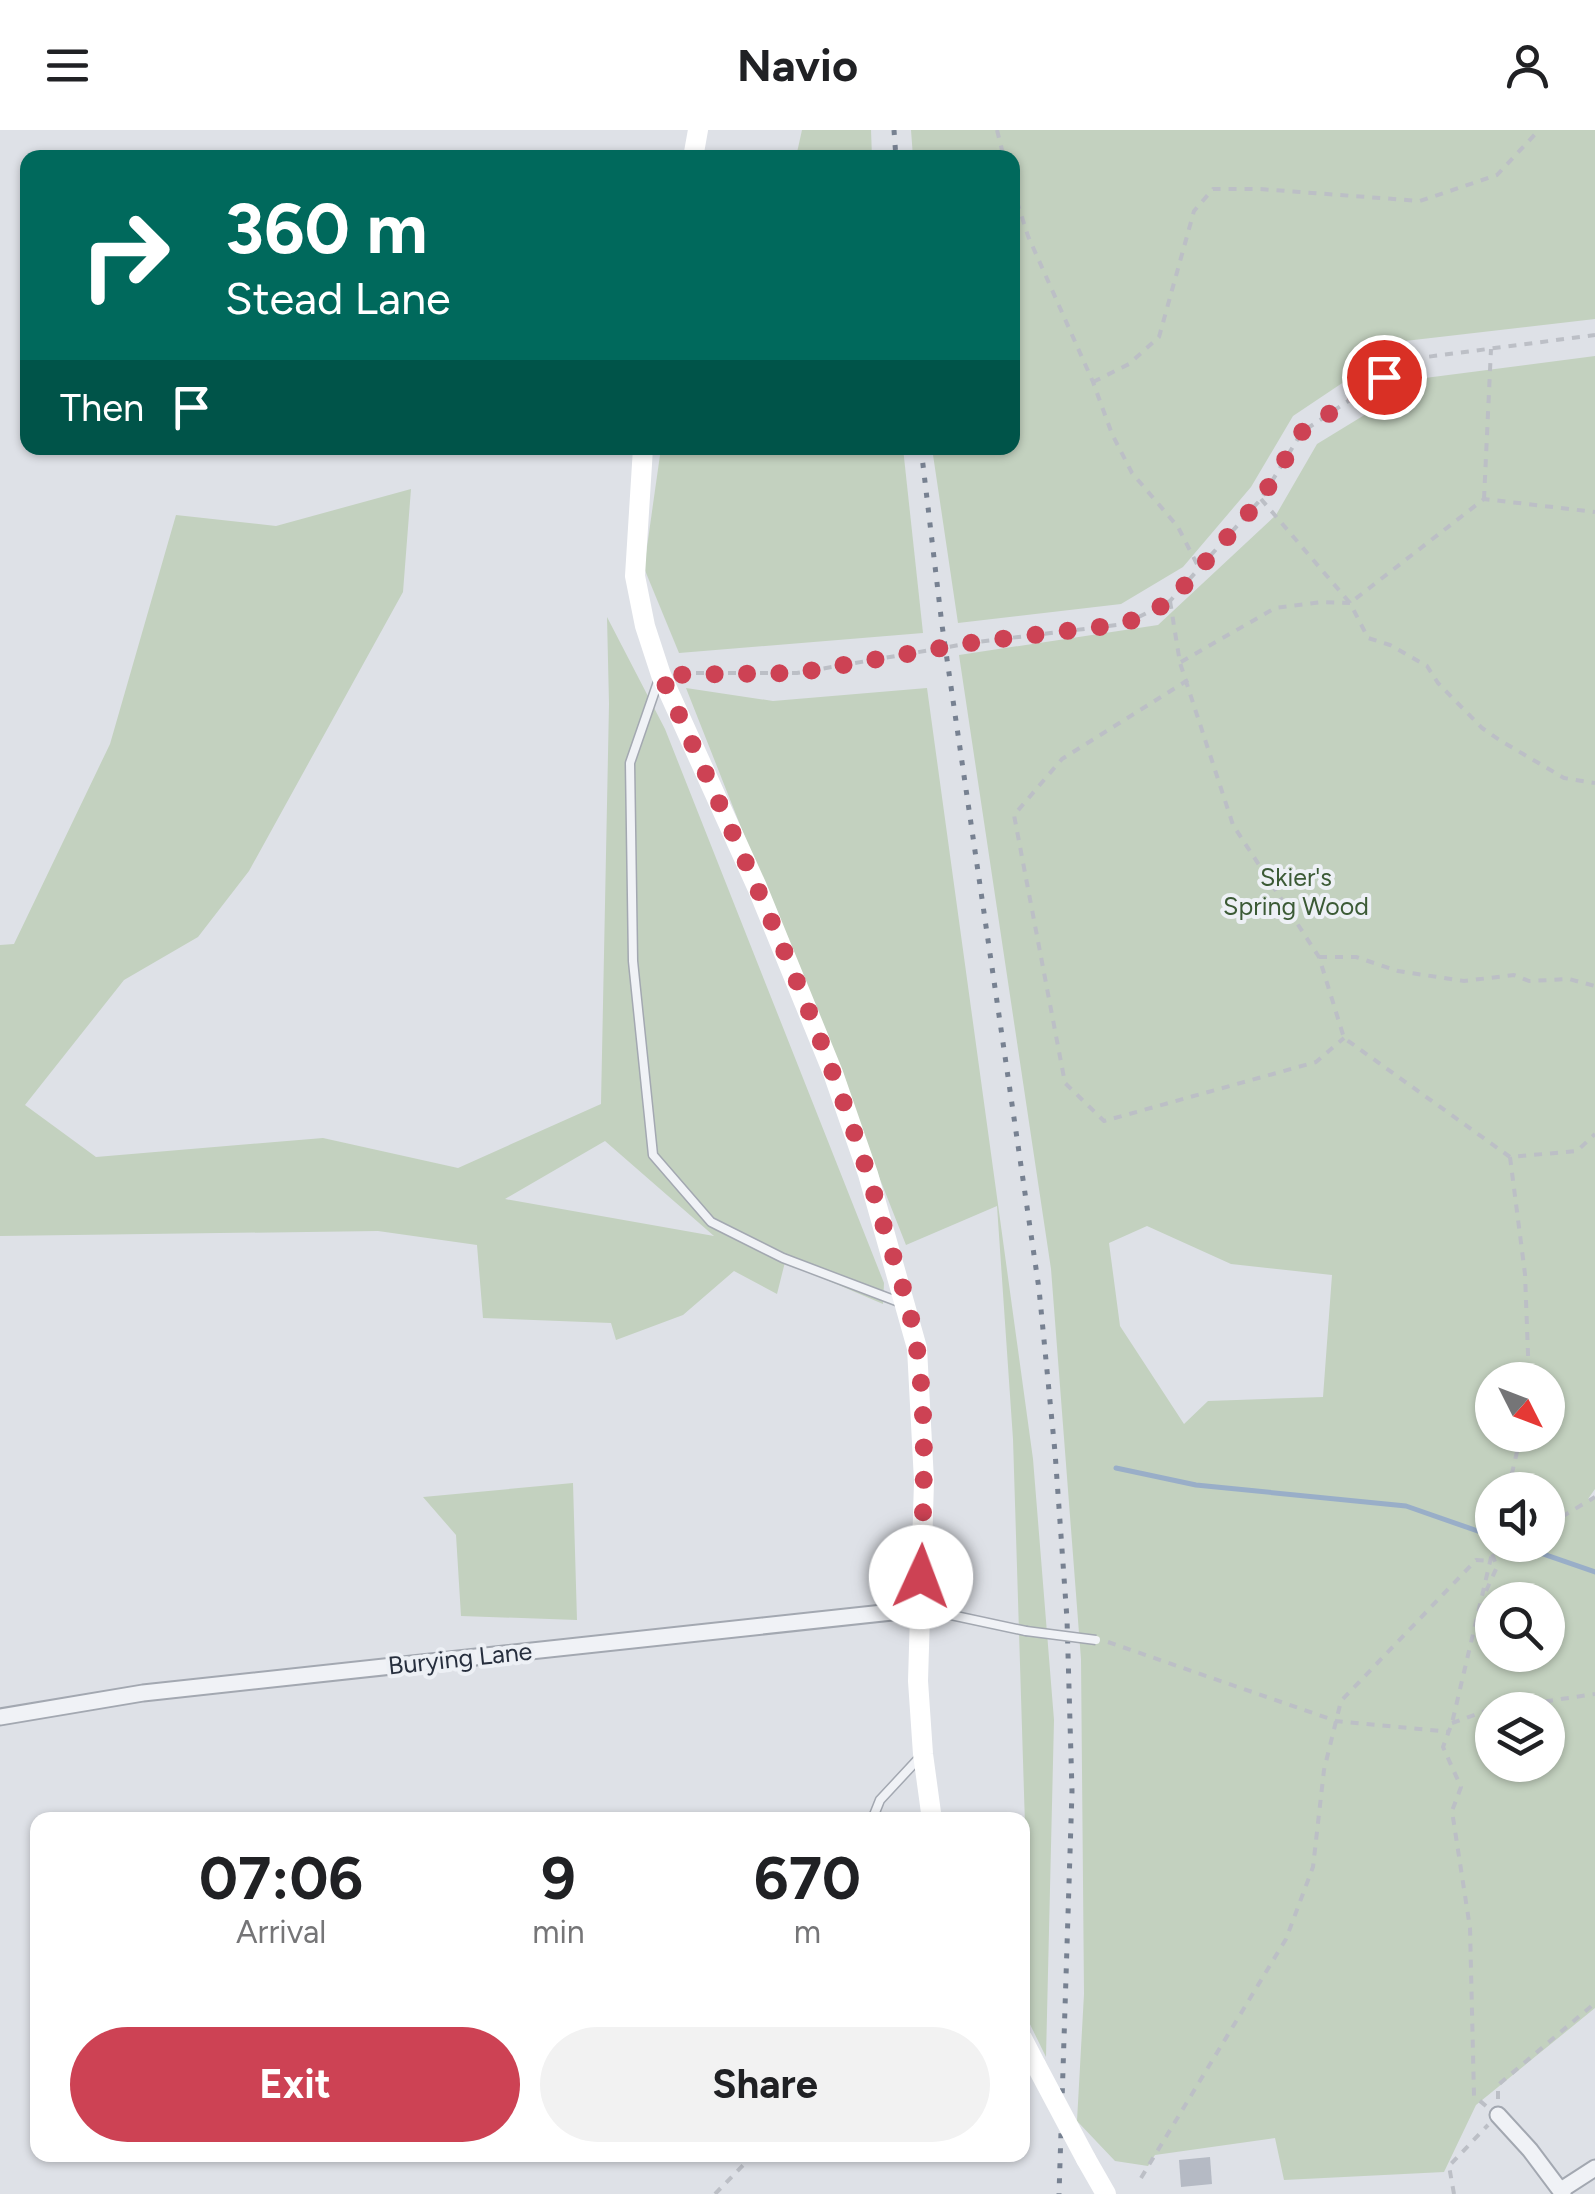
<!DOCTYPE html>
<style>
body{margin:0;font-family:Figtree,sans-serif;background:#f2f2f2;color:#202124;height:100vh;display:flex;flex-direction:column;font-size:38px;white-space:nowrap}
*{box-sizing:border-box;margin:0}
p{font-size:32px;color:#757577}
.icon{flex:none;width:55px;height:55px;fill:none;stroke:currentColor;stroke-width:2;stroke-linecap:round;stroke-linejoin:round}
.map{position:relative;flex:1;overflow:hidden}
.panel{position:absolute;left:30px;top:1682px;width:1000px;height:350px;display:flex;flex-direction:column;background:#fff;border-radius:20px;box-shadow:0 2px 8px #0004}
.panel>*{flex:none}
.banner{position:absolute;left:20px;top:20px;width:1000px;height:305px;border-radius:20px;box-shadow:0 2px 8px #0004;background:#00695c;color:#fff;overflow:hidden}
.needle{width:65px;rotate:132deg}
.tools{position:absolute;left:1475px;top:1232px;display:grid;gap:20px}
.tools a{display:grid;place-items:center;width:90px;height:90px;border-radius:50%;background:#fff;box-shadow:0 2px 8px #0004;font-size:50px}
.pin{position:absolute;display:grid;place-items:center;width:85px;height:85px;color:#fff;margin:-42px;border:5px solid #fff;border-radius:50%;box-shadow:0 2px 10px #0007}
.me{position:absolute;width:110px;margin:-55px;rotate:2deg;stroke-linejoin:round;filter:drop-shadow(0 0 8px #0008)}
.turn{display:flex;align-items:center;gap:35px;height:210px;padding:0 40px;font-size:45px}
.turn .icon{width:130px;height:130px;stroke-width:2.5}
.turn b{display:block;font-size:70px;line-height:85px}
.then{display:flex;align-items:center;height:95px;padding:0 40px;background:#0003;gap:20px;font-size:38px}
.eta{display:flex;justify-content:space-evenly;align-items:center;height:170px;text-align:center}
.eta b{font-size:60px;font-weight:700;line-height:70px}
.primary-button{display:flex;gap:20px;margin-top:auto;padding:20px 40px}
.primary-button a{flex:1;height:115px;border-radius:60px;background:#cd4254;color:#fff;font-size:40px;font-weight:700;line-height:115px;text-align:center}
.primary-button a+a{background:#f2f2f2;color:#202124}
header{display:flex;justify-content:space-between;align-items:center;height:130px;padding:0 40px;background:#fff;font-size:45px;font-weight:700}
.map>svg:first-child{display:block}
.green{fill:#c3d1bf;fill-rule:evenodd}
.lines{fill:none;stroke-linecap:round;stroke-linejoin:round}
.stream{stroke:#99aec8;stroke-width:5}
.building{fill:#b5bac4}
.lane-casing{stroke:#a3a8b1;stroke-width:11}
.street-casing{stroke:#a3a8b1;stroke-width:19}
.path{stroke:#bcbfc6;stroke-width:4;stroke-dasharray:8 8;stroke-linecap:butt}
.lane{stroke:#f0f2f6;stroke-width:8}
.street{stroke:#f0f2f6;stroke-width:15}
.secondary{stroke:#fff;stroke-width:20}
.rail{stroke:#778191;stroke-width:5;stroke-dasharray:5 10;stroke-linecap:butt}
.lane-bridge-casing{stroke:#a3a8b1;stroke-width:11;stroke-linecap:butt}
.lane-bridge{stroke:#f0f2f6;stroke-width:8}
.secondary-bridge{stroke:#fff;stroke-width:20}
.route{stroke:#cd4254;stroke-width:18;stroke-dasharray:0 32.4}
.labels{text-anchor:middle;stroke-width:8;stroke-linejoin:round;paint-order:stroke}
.park-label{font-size:25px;fill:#3b5a35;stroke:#edf0f5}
.street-label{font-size:25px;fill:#272f3e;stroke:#edf0f5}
</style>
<header><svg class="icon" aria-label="menu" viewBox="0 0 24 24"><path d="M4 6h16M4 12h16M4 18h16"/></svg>Navio<svg class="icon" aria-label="person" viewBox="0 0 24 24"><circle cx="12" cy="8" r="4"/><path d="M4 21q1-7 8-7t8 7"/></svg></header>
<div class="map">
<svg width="1595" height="2064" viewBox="0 0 1595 2064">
<rect width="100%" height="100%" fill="#dee1e7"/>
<g class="green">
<polygon points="802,0 871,0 872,27 796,27"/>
<polygon points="911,0 1595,0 1595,189 1405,211 1293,286 1251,357 1183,437 1121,474 958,493 932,318 1012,318 1012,28 913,27"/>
<path d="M1595,226V1359L1588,1369L1595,1368V1878L1476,1975L1444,2042L1284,2050L1275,2008L1155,2025L1148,2036L1115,2031L1077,1991L1084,1864L1081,1529L1051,1139L959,525L1158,495L1276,385L1317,314L1425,248ZM1147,1096L1231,1134L1332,1145L1323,1267L1208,1271L1184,1294L1120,1196L1109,1113ZM1492,1250H1548V1305H1492ZM1492,1360H1548V1415H1492ZM1492,1470H1548V1525H1492ZM1492,1580H1548V1635H1492Z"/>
<polygon points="661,318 903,318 923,503 679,523 644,438"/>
<path d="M411,359L403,462L249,741L198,807L124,850L25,975L96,1027L323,1008L458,1038L601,974L609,574L607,487L665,599L884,1153L883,1174L785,1132L777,1164L734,1141L683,1185L616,1210L611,1193L483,1188L477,1115L378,1101L0,1106V815L14,814L110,614L176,385L276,396ZM605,1011L714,1106L505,1069Z"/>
<polygon points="686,558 773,571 927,558 1033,1329 1054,1590 1046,1927 1023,1880 1023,1850 1030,1856 1013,1309 997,1076 906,1115"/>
<polygon points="573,1353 577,1490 461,1486 456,1405 423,1367"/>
</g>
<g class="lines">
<g class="stream">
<polyline points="1116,1338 1196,1355 1406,1376 1492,1406"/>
<polyline points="1517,1415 1595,1442"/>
</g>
</g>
<polygon class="building" points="1210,2027 1212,2054 1181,2057 1179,2030"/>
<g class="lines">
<defs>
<g id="lane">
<polyline points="659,549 630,633 633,831 653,1025 711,1092 783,1128 899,1172"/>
<polyline points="923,1479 1026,1501"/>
<polyline points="872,1690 880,1670 920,1627"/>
</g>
<g id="street">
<polyline points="0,1587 143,1563 920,1479"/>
<polyline points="1498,1985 1530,2020 1563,2064"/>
<polyline points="1561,2060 1595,2038"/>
</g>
</defs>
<use href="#lane" class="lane-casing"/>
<use href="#street" class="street-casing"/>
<g class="path">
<polyline points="997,0 1004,28"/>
<polyline points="1012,56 1028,106 1093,252 1112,304 1132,343 1178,397 1199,438"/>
<polyline points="1093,252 1129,234 1159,207 1194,81 1213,59 1260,59 1420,71 1497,45 1539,0"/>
<polyline points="1261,369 1350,473 1484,369 1595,382"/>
<polyline points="1484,369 1491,219"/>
<polyline points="1170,471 1180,533 1233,695 1319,827 1344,908 1510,1027 1577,1021 1595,1004"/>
<polyline points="1181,532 1275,478 1322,472 1350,473 1368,508 1390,515 1427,536 1438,553 1482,598 1501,611 1564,648 1595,653"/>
<polyline points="680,543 797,543 977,512 1125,494 1170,471 1261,369 1302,302 1411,229 1595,205"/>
<polyline points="1188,550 1062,629 1014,685 1065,953 1104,991 1316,932 1344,908"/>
<polyline points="1319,827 1356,827 1398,841 1464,851 1514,845 1529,851 1569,849 1595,856"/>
<polyline points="1510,1027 1525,1144 1529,1250"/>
<polyline points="1508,1360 1521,1305"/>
<polyline points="1548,1395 1595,1367"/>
<polyline points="1486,1461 1497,1437 1492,1424"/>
<polyline points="1108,1512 1336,1591 1450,1602"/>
<polyline points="1452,1593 1488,1580 1595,1564"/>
<polyline points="1498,1969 1498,1955 1595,1873"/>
<polyline points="1486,1976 1474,1966 1470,1798 1452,1681 1461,1657 1443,1617 1452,1593 1494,1415"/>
<polyline points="1141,2048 1286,1809 1313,1737 1324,1640 1341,1571 1476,1430 1490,1431"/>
<polyline points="715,2064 753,2025"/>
<polyline points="1454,2064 1449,2036 1488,1995"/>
</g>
<use href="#lane" class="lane"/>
<use href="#street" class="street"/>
<g class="secondary">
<polyline points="693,28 698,0"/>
<polyline points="643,318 635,446 645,496 661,545 757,757 833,943 868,1044 917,1218 924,1351 918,1551 923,1624 932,1690"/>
<polyline points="1022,1908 1036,1935"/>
<polyline points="1086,2029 1106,2064"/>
</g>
<g class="rail">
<polyline points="894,0 896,28"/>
<polyline points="921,318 942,495 1039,1159 1055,1322 1067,1489 1072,1661 1059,2064"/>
</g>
<defs>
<polyline id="lane-bridge" points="1026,1501 1096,1510"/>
</defs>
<use href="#lane-bridge" class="lane-bridge-casing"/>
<use href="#lane-bridge" class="lane-bridge"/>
<polyline class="secondary-bridge" points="1036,1935 1086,2029"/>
</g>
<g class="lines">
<path class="route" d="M921,1447C923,1372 928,1294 917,1219C910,1172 892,1125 879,1080C824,895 740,720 661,545L797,543L976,512L1124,494L1170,472L1261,369L1302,302L1384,247"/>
</g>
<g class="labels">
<g class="park-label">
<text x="1296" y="756">Skier's<tspan x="1296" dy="29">Spring Wood</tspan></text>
</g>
<g class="street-label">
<text transform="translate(460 1528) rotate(-6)" y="9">Burying Lane</text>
</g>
</g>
</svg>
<div class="tools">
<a><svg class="needle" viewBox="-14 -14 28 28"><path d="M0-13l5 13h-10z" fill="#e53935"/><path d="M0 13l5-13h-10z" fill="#757577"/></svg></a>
<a><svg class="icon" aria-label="sound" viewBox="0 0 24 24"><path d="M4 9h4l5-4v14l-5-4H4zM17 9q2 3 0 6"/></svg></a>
<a><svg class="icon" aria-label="search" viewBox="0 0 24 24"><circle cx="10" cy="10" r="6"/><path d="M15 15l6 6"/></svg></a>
<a><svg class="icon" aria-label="layers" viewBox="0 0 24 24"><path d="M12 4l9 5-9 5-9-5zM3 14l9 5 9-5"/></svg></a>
</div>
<div class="pin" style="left:1384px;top:247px;background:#d93025"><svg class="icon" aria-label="arrive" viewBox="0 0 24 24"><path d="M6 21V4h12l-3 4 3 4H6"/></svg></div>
<svg class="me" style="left:921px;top:1447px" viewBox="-20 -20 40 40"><circle r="19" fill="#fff"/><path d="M0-13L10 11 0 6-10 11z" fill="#cd4254"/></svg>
<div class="banner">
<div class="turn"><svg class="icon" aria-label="right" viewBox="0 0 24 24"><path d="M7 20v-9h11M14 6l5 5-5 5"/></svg><div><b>360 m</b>Stead Lane</div></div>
<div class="then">Then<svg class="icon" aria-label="arrive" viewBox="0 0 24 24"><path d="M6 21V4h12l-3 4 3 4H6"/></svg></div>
</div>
<section class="panel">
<div class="eta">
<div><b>07:06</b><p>Arrival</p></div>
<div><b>9</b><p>min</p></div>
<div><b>670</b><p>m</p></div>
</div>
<div class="primary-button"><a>Exit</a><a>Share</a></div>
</section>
</div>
